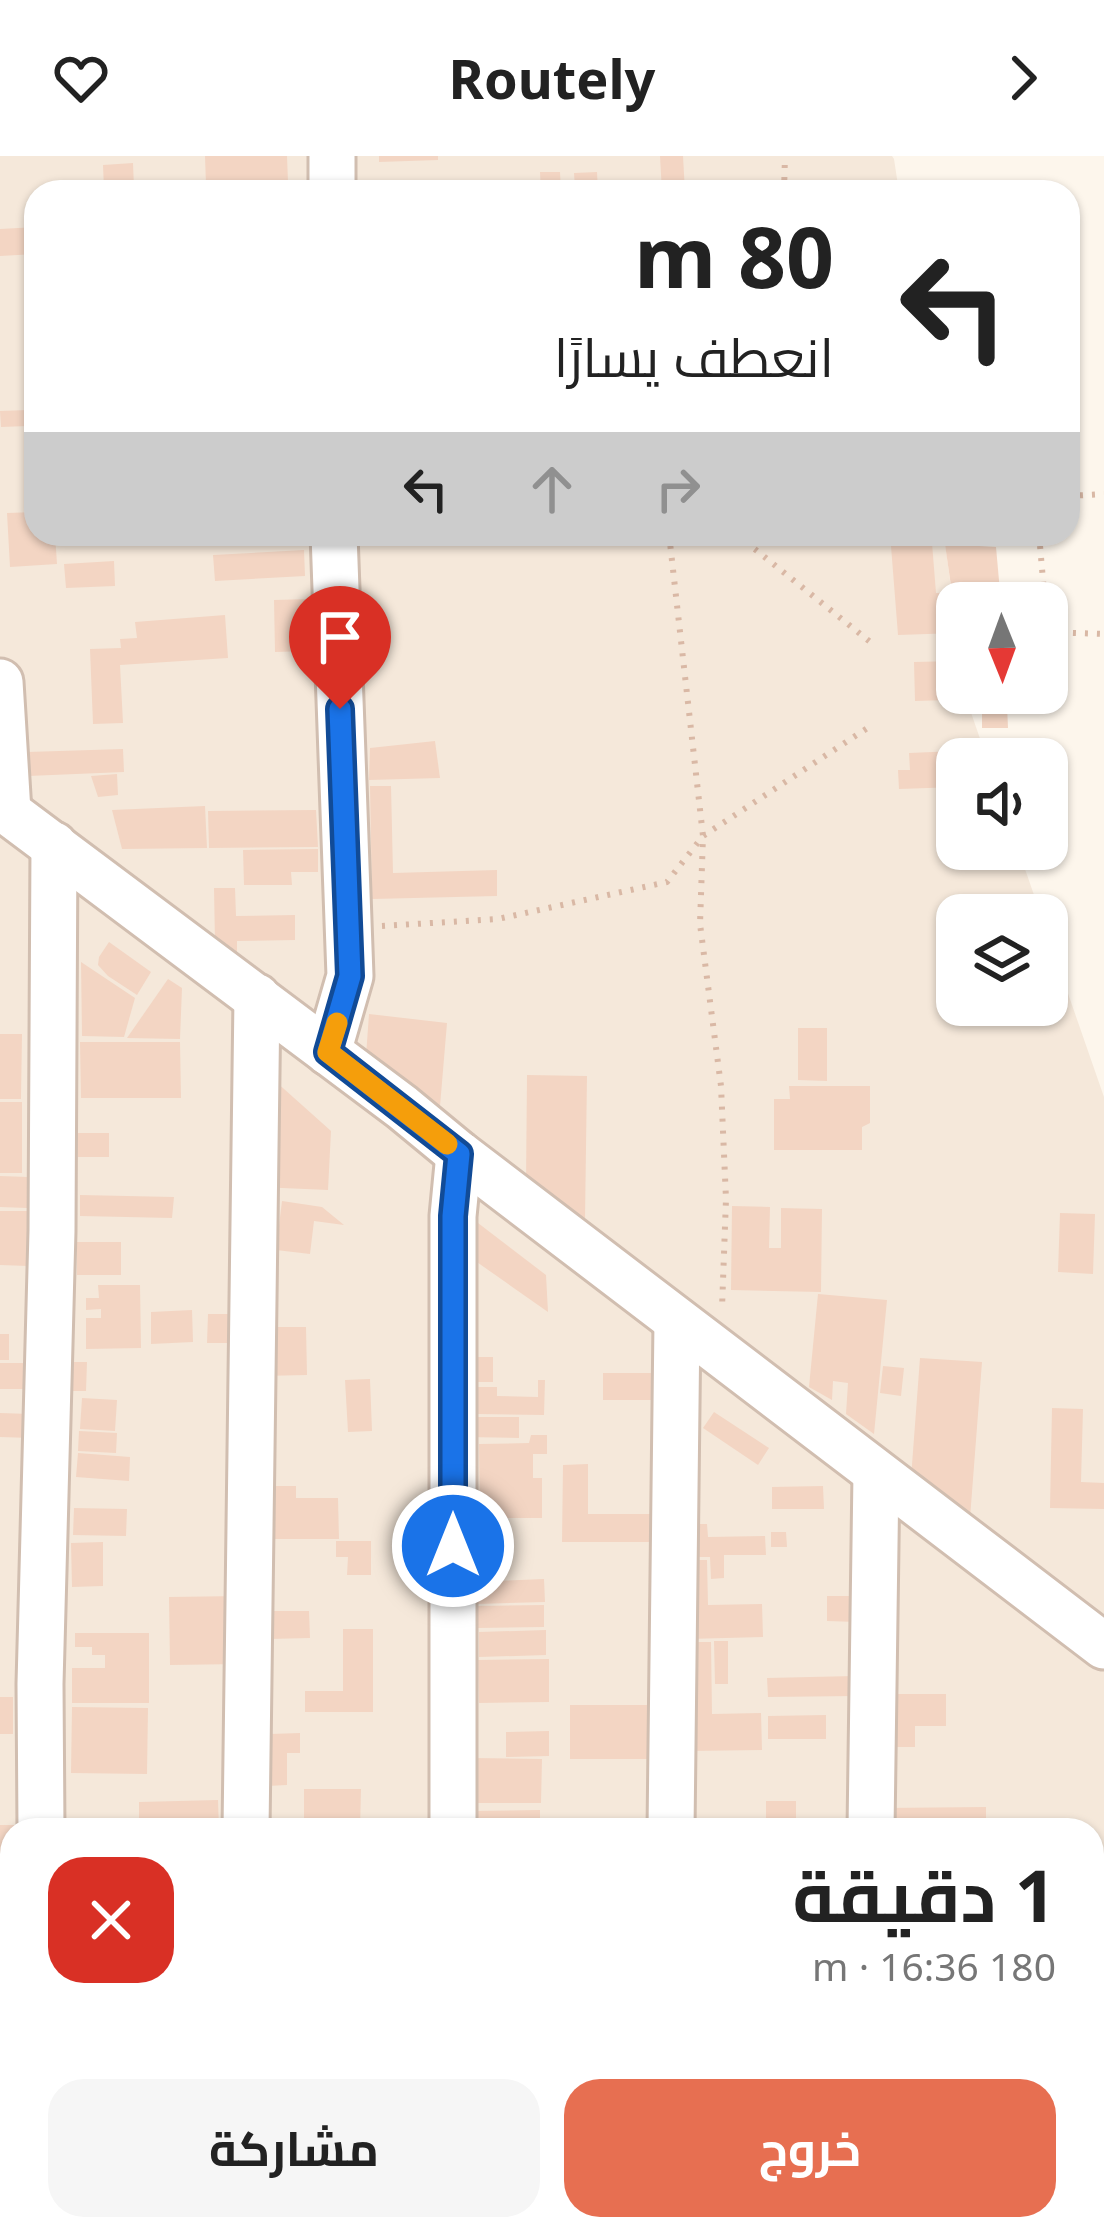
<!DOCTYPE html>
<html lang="ar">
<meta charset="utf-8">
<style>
body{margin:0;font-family:"Noto Sans",Cairo,sans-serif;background:#f6f6f6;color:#222;direction:rtl;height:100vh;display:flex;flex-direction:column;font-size:45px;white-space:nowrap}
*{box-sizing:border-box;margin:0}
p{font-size:39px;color:#767676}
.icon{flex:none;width:66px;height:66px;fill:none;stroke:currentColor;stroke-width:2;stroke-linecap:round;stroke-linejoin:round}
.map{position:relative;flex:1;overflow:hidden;direction:ltr}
.details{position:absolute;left:0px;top:1662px;width:1104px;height:423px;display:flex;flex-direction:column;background:#fff;border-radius:36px 36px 0 0;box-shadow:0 3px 9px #0004;direction:rtl}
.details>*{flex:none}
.top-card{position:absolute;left:24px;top:24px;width:1056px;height:366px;border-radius:36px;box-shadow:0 3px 9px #0004;direction:rtl;background:#fff;color:#222;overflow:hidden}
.needle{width:78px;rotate:179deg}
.fabs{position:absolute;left:936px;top:426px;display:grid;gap:24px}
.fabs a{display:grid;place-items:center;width:132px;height:132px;border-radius:24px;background:#fff;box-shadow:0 3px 9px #0004;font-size:60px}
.pin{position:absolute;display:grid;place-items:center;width:102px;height:102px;color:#fff;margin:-123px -51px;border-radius:50% 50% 50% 0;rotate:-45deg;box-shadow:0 0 12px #0007}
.pin .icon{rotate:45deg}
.me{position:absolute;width:132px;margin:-66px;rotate:0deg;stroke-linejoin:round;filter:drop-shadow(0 0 9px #0008)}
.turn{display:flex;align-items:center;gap:42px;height:252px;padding:0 48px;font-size:54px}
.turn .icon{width:156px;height:156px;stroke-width:2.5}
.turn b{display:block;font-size:84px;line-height:102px}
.lanes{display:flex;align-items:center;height:114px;padding:0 48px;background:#0003;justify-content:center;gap:60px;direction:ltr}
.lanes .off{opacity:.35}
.round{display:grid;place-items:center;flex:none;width:126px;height:126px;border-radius:36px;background:#f6f6f6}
.head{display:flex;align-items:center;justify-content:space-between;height:204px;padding:0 48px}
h1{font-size:72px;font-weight:700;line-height:90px}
.action{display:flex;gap:24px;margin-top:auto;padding:24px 48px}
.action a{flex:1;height:138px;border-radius:36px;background:#e76f51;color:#fff;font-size:48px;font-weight:700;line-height:138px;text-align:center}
.action a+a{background:#f6f6f6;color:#222}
header{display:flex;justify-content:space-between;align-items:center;height:156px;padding:0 48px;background:#fff;font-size:54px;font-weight:700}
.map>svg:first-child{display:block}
.residential{fill:#f5e8da;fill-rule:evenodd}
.building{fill:#f3d5c3}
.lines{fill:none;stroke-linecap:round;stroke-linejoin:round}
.minor-casing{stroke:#d1beb0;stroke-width:51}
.path{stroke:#d9b8a5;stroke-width:6;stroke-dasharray:3 9;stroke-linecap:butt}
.minor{stroke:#fff;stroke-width:45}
.route-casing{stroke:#114b97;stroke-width:30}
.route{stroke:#1a73e8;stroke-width:21}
.slow{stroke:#f59e0b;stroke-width:21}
</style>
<header><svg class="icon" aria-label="forward" viewBox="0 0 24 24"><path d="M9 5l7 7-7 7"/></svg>Routely<svg class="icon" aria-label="heart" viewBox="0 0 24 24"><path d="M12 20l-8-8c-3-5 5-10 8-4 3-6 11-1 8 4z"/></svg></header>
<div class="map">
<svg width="1104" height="2084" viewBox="0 0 1104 2084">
<rect width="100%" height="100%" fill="#fdf6ec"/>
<path class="residential" d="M0,0H892L894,3L899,36H36V378H944L957,478V537L966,542L987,603H957V693H1018L1041,759H957V849H1047V777L1104,941V2084H0ZM12,1674H1092V2073H12Z"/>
<g class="building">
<polygon points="205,0 287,0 288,26 206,29"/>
<polygon points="379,0 438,0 438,4 379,6"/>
<polygon points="660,0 683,0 685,36 662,36"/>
<polygon points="133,7 134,32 104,33 103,9"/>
<polygon points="540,16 560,16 561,36 541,36"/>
<polygon points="597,16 598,36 566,36 566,32 575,32 574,17"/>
<polygon points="36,71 36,98 0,100 0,73"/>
<polygon points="28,254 28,270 1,271 0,255"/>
<polygon points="36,356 36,378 55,378 57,408 10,411 7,357"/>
<polygon points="932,387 936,437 952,437 945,388 996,391 1001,447 957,447 957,477 898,479 891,390"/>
<polygon points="304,394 305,420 215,425 213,399"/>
<polygon points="114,405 115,430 66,432 64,408"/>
<polygon points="309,443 310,495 275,496 274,444"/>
<polygon points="225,459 228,502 120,509 123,567 93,568 90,493 121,492 120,483 137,482 135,466"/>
<polygon points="957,505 957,537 981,537 981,543 915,545 914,506"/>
<polygon points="1007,549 1008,572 982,572 982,550"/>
<polygon points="435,585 440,622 369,624 370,592"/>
<polygon points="123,593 124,616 28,620 27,596"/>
<polygon points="980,594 981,603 957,603 957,631 899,633 898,614 910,614 909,597"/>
<polygon points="117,618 118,639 98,641 91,620"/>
<polygon points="370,630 391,630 393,717 497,714 497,740 372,743"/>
<polygon points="205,650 207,692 122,693 112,654"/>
<polygon points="316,654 318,691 209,692 208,655"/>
<polygon points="318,693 318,716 291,716 292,729 244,729 243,694"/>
<polygon points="214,732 235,732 236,760 295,759 295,784 237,785 237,797 215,787"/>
<polygon points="109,786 151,816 137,839 108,820 98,809 99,801"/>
<polygon points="81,806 135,842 124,881 82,880"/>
<polygon points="168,823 182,832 180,883 127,882"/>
<polygon points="369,858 447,867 440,950 366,900"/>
<polygon points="798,872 827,872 827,925 798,924"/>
<polygon points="0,878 22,878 21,943 0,943"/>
<polygon points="80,886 180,886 181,942 81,942"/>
<polygon points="265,916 331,975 328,1034 259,1031"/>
<polygon points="527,919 587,920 585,1064 526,1026"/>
<polygon points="789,930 870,930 870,967 862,971 862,994 774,994 774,943 790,943"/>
<rect x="0" y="946" width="22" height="71"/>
<polygon points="77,977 109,977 109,1001 78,1001"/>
<polygon points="0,1020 28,1021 27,1052 0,1051"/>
<polygon points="80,1039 174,1041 172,1062 80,1060"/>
<polygon points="282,1045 322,1051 344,1069 314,1065 310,1098 276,1094"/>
<polygon points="732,1050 770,1051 769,1092 781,1092 781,1052 822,1053 821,1136 731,1134"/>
<polygon points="0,1055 29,1055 28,1110 0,1109"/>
<polygon points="1060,1057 1095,1058 1093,1118 1058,1116"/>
<polygon points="478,1067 546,1119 548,1156 474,1104"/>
<rect x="77" y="1086" width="44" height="33"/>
<polygon points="98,1129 140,1129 141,1192 86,1193 86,1162 101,1162 101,1153 86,1154 86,1142 99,1142"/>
<polygon points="818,1138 887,1144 874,1278 846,1258 848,1227 833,1225 832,1244 809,1231"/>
<polygon points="192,1154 193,1186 151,1188 151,1156"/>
<polygon points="208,1158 241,1158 241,1187 207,1187"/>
<polygon points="260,1171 306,1171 307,1219 261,1220"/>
<rect x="0" y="1178" width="9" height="26"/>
<polygon points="473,1201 493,1201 493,1226 472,1226"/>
<polygon points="920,1202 982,1206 970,1362 911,1322"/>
<polygon points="67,1206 87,1206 86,1235 67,1235"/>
<polygon points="0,1207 31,1207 32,1233 0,1233"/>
<polygon points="883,1210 904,1212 901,1240 880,1237"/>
<polygon points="603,1217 660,1217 659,1244 603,1244"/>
<polygon points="370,1223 372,1275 348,1276 345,1224"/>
<polygon points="538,1224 545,1224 544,1259 477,1258 477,1231 497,1231 497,1240 538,1241"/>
<polygon points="82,1242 117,1244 115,1275 80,1273"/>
<polygon points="1052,1252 1083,1253 1081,1326 1104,1327 1104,1353 1050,1352"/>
<polygon points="714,1256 769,1292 758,1309 703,1272"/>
<polygon points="0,1257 31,1258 31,1282 0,1281"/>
<polygon points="466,1261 519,1261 519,1282 466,1281"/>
<polygon points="79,1275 117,1277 116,1297 78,1295"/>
<polygon points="531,1279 547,1279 547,1298 533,1298 533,1322 542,1322 542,1362 480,1362 479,1288 529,1287"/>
<polygon points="78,1297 130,1301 129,1325 76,1321"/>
<polygon points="588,1308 588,1358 660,1358 661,1386 562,1386 563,1309"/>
<polygon points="273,1330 296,1330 296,1342 338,1342 339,1383 263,1383 263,1359 274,1359"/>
<polygon points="823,1330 824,1353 772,1353 772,1331"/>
<polygon points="74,1352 127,1353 126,1380 73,1379"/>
<polygon points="687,1368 707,1368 708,1381 765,1380 766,1399 724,1399 724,1422 711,1423 710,1401 688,1401"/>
<polygon points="771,1376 786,1376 787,1391 771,1391"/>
<polygon points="336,1385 371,1385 371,1419 347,1419 348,1401 336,1401"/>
<polygon points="103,1386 103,1430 72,1431 71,1387"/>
<polygon points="688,1404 707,1404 708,1449 762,1448 763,1481 688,1483"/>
<polygon points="475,1415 496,1415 496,1425 544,1423 545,1446 477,1448"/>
<polygon points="241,1440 242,1508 170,1509 169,1441"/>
<polygon points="827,1440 857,1440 857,1466 827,1465"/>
<polygon points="544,1449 544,1471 477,1472 477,1450"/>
<polygon points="268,1455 309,1455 310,1482 269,1483"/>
<polygon points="343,1473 373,1473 373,1556 305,1556 305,1535 343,1535"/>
<polygon points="546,1474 546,1499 479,1501 479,1476"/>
<polygon points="75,1477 149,1477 149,1547 72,1547 72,1512 105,1512 105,1499 92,1499 92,1491 75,1491"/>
<polygon points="714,1485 728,1485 728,1528 715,1528"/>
<polygon points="687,1486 711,1486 712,1558 761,1557 762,1594 688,1595"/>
<polygon points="549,1503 549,1546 479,1547 478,1504"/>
<polygon points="854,1520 855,1540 768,1541 767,1522"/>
<polygon points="882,1538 946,1538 946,1570 915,1570 915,1591 881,1591"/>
<rect x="0" y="1541" width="13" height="37"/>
<rect x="570" y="1549" width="93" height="54"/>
<polygon points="72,1551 148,1552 147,1618 71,1617"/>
<polygon points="826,1559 826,1583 768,1583 768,1560"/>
<polygon points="549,1575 549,1600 506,1601 506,1576"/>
<polygon points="300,1577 300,1597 287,1597 287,1629 267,1630 266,1605 271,1605 270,1578"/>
<polygon points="472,1602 542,1603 541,1647 471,1647"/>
<polygon points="304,1633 361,1633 360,1674 304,1673"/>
<polygon points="218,1644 219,1674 139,1674 139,1646"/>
<rect x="766" y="1645" width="30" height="29"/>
<polygon points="986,1651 986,1674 884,1674 884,1652"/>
<polygon points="540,1654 540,1674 470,1674 470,1655"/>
<polygon points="0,1669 22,1669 22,1674 12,1674 12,1745 0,1745"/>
<polygon points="0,1827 6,1827 7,1898 0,1899"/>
<polygon points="0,1920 11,1920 10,1995 0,1994"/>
<rect x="467" y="2073" width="85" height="11"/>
</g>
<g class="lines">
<defs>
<g id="minor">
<polyline points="332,0 332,36"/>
<polyline points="0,526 8,656"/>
<polyline points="0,650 402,951 459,998 1104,1490"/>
<polyline points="328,896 350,820 334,378"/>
<polyline points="41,1674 40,1528 52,1075 54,689"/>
<polyline points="246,1674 257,841"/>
<polyline points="453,1674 453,1060 459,998"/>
<polyline points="671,1674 677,1165"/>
<polyline points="871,1674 876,1317"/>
<polyline points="1092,1760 1104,1760"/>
<polyline points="0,1772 12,1772"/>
<polyline points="42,2073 42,2084"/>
<polyline points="246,2073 246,2084"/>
<polyline points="564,2073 564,2084"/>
</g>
</defs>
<use href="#minor" class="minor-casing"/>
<g class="path">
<polyline points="784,36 785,0"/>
<polyline points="1068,340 1104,338"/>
<polyline points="669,378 703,680 700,768 721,930 726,1043 722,1152"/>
<polyline points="736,378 874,489"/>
<polyline points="1039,378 1045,447"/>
<polyline points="1047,465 1048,476 1104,478"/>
<polyline points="382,770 498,763 667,726 703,680 869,571"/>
</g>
<use href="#minor" class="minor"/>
</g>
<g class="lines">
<defs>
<polyline id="route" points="340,553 350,820 328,896 459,998 453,1060 453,1390"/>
</defs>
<use href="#route" class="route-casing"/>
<use href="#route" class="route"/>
<polyline class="slow" points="337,867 328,896 447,988"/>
</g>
</svg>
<div class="fabs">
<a><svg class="needle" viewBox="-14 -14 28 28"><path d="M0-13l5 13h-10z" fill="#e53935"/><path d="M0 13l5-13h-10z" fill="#767676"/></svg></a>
<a><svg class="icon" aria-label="sound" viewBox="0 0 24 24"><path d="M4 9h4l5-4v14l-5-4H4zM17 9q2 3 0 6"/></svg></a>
<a><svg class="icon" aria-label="layers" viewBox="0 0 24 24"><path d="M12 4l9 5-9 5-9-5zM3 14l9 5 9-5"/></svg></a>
</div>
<div class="pin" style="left:340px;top:553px;background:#d93025"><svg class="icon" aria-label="arrive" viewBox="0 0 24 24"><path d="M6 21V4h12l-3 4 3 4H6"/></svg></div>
<svg class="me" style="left:453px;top:1390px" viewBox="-20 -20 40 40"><circle r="17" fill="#1a73e8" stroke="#fff" stroke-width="3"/><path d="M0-11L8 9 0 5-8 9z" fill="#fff"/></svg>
<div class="top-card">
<div class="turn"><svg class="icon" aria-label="left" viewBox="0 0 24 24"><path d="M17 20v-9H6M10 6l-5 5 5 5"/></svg><div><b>80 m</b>انعطف يسارًا</div></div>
<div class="lanes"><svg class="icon" aria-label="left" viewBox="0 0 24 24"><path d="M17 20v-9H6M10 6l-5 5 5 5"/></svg><svg class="icon off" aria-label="ahead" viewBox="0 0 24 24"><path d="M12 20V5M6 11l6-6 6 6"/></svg><svg class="icon off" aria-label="right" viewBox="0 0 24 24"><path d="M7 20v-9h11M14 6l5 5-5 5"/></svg></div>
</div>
<section class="details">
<div class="head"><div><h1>1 دقيقة</h1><p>180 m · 16:36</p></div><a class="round" style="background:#d93025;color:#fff"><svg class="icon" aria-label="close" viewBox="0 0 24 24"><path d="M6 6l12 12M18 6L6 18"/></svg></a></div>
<div class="action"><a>خروج</a><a>مشاركة</a></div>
</section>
</div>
